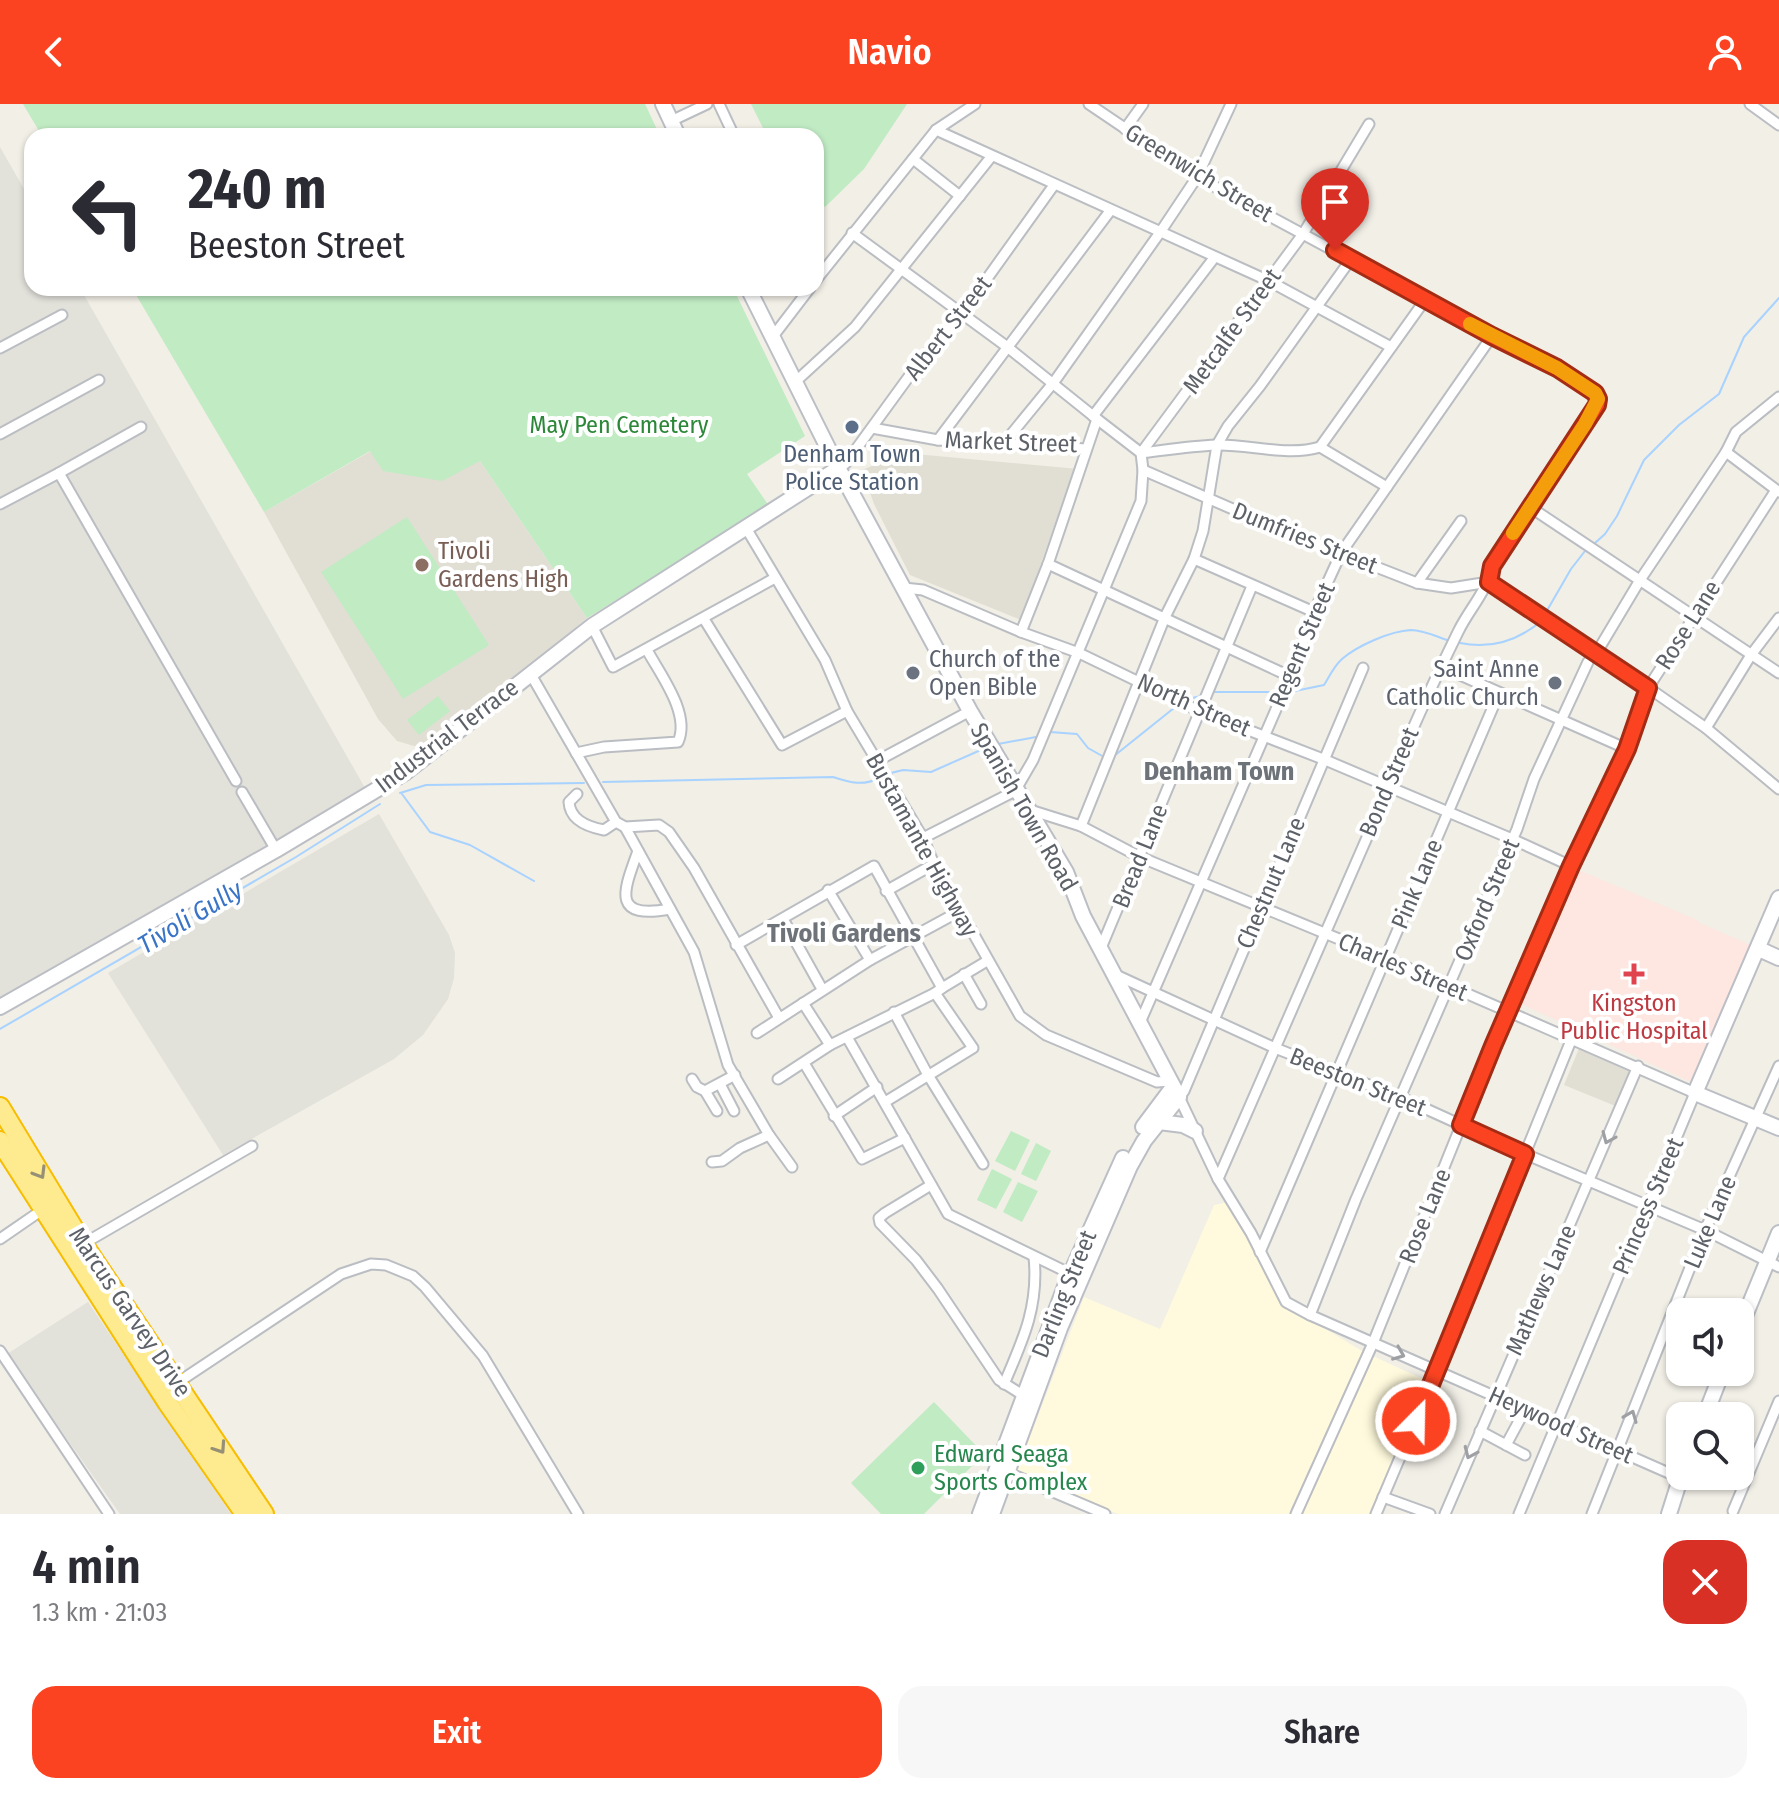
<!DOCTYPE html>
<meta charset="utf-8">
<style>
body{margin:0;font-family:"Fira Sans Condensed",sans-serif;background:#f7f7f7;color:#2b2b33;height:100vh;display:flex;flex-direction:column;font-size:30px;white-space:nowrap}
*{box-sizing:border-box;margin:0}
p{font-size:26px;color:#7c7c81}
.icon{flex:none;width:44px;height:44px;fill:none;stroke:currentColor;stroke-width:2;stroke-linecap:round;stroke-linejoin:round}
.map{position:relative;height:1410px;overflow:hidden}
.sheet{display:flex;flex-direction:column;background:#fff;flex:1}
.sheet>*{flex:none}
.banner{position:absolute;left:24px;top:24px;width:800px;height:168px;border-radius:24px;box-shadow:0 2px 6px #0004;background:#fff;color:#2b2b33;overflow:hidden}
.tools{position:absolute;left:1666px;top:1194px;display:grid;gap:16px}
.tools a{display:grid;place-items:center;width:88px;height:88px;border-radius:16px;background:#fff;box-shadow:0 2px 6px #0004;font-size:40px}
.pin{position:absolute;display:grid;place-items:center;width:68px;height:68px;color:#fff;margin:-82px -34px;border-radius:50% 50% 50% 0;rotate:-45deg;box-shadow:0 0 8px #0007}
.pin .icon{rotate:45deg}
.me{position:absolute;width:88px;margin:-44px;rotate:23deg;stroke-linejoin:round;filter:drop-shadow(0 0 6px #0008)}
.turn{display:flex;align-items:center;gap:28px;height:168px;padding:0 32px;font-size:36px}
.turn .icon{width:104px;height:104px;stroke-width:2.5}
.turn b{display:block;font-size:56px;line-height:68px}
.round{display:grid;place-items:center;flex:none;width:84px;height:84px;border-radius:24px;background:#f7f7f7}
.overview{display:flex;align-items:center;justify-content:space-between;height:136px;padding:0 32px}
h1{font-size:48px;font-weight:600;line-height:60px}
.primary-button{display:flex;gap:16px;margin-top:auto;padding:16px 32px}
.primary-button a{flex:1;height:92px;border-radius:24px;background:#fc4321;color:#fff;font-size:32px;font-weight:600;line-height:92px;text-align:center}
.primary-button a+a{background:#f7f7f7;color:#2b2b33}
header{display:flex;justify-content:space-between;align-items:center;height:104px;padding:0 32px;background:#fc4321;color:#fff;font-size:36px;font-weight:600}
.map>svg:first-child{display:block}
.commercial{fill:#fffadd}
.industrial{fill:#e2e1da}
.education{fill:#e1dfd4}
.medical{fill:#fee6e1}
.green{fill:#c0ebc3}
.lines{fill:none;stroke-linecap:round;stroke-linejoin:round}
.stream{stroke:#a8d2ff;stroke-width:2}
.street-casing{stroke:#babdc2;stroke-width:13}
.secondary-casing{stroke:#bbbec5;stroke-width:18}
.highway-casing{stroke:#f7bd00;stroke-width:22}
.street{stroke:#fff;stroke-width:9}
.secondary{stroke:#fff;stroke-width:14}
.highway{stroke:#ffeb8f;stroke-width:18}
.oneway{stroke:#9ea0a4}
.oneway2{stroke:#969176}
.route-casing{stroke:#a42c15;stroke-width:20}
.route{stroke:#fc4321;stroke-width:14}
.slow{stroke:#f59e0b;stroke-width:14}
.service-dot{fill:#5c6f8a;stroke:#fff;stroke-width:3}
.education-dot{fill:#8d6e63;stroke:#fff;stroke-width:3}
.worship-dot{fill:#6b7280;stroke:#fff;stroke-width:3}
.health-dot{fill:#e0444e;stroke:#fff;stroke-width:3}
.leisure-dot{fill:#2e9e5b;stroke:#fff;stroke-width:3}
.labels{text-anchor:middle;stroke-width:8;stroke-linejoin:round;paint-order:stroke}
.street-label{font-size:24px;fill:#5d6168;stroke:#fff}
.park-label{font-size:24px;fill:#2c8738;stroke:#fff}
.service-label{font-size:24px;fill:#4e5e75;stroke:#fff}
.education-label{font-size:24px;fill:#785e54;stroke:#fff;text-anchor:start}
.worship-label{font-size:24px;fill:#5b616d;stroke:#fff;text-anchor:start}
.health-label{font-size:24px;fill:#be3a42;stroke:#fff}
.leisure-label{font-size:24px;fill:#27864d;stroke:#fff;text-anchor:start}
.neighbourhood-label{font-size:26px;font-weight:bold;fill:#6e737a;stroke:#fff}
.water-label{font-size:26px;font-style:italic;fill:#3a74c6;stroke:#fff}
</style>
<header><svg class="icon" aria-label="back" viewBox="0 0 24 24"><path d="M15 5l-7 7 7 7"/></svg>Navio<svg class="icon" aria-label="person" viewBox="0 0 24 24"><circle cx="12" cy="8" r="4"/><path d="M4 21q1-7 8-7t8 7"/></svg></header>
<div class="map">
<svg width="1779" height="1410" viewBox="0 0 1779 1410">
<rect width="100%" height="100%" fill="#f1efe6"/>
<polygon class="commercial" points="1228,1098 1286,1201 1362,1247 1427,1277 1369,1410 1118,1410 1017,1366 1084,1193 1160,1225 1214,1101"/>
<g class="industrial">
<polygon points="0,43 32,99 32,184 80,184 365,684 0,897"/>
<polygon points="379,710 449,831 455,849 454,874 448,895 423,931 394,955 223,1051 108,869"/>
<polygon points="88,1198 231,1410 120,1410 7,1250"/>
</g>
<g class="education">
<polygon points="371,347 480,357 587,514 445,634 424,645 397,637 378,615 264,408"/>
<polygon points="904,349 1078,365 1063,397 1021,516 910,471 874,400 862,366"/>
<polygon points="1580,942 1634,965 1618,1003 1564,981"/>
</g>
<polygon class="medical" points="1569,762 1695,815 1700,819 1755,843 1693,979 1515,897"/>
<g class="green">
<polygon points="23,0 645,0 660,32 42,32"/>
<polygon points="751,0 907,0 864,65 825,103 819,97 816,100 816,32 767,32"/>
<polygon points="132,184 733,184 805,332 747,370 769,402 587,514 480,357 442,377 383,367 370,347 264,408"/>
<polygon points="407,413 489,541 403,595 321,468"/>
<polygon points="438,592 450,607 419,631 407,616"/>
<polygon points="1011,1027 1030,1036 1015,1067 995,1057"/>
<polygon points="1036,1039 1051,1047 1036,1077 1021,1070"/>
<polygon points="992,1065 1012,1075 996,1105 977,1096"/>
<polygon points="1018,1078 1038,1087 1022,1118 1003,1108"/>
<polygon points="934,1298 984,1350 924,1410 881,1410 851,1379"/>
</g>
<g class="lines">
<g class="stream">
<polyline points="1595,439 1605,430 1617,412 1644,356 1679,321 1719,290 1744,233 1779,194"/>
<polyline points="1545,510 1571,465 1585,447"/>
<path d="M1460,539C1489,545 1515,538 1539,519"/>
<polyline points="1212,588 1273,588"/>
<path d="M1290,588L1324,581C1329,573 1334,562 1342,555C1357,542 1390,527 1411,526C1423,526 1435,532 1447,536"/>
<polyline points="1188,595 1201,592"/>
<polyline points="1050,628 1077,630 1088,644 1104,653"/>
<polyline points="998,640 1036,633"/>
<polyline points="1114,652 1174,604"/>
<polyline points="891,669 903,666 931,668 983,645"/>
<path d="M603,678L833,673C851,679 863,682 880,674"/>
<polyline points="400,689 426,681 584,679"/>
<polyline points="402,690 430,728 470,741 534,777"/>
<polyline points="0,925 296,753 380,700"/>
</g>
<defs>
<g id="street">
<polyline points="719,0 734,32"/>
<path d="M1089,0L1197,73L1492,232L1557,264L1595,289L1598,295L1585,320L1492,462C1487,488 1469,505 1458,528C1433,579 1409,630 1389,683L1218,1075"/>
<polyline points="1750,0 1779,21"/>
<polyline points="671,17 707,0"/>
<polyline points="1369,20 1303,130 1141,349 1143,366 1274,423 1417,479 1451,484 1489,478 1597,548 1706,624 1779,685"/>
<polyline points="1125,25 1143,0"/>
<polyline points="936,26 1269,177 1391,243"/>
<polyline points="913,55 960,92"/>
<polyline points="852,129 1006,242 1097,315"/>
<polyline points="816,176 936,26 975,0"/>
<polyline points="771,235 810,184"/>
<polyline points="0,244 62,211"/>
<polyline points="794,279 855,223 991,53"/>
<polyline points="1093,312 1214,154"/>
<polyline points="872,324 938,336 1086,345"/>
<polyline points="0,330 99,276"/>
<polyline points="938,336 1110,107"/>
<polyline points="1004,339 1054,278 1161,127 1197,73 1231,0"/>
<polyline points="1320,343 1387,383"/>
<polyline points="1726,348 1779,388"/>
<polyline points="839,364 846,359 918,260 961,211 1054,81"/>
<polyline points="59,369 141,323"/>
<polyline points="0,400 59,369 236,677"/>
<polyline points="1530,403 1779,569"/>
<polyline points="746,424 825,556 847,607 923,734 934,760 1020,912 1046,931 1157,978 1170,977"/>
<polyline points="1194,455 1314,508"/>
<polyline points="1048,460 1289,572"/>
<polyline points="1417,479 1461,417"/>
<polyline points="904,484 923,486 1021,528 1079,549 1199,607 1323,655 1512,735 1571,762"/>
<polyline points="704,515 782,641 847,607"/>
<polyline points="592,522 613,563 775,474"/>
<path d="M1021,528L1048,460L1097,315L1141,349C1166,346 1191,342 1216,341C1250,340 1287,353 1320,343L1425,196"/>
<polyline points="1597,548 1640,476 1726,348 1736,328 1779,293"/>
<polyline points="1442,563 1627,645"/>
<polyline points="1363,564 1184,987 1179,993 1218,1075 1251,1129 1286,1198 1310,1211 1680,1374"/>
<polyline points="530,569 616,718 625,723 659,721 669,728 694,764 779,914"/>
<polyline points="1706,624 1751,551 1779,514"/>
<path d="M576,649L604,643L678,638C691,610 660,570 647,546"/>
<polyline points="877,657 970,607"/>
<polyline points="242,688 276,746"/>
<path d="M577,690L569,698C570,716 588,723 604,726L616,718"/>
<polyline points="1030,706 1081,722 1140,753 1385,854 1695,989 1519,1410"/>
<polyline points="1081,722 1165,513 1194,455 1203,427 1217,341 1228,322 1260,282 1351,155"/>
<polyline points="625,723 694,848 728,961 769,1031 792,1063"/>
<polyline points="923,734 1015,687 1033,656 1141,397 1143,366"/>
<path d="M638,747C624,786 610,816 670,805"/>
<polyline points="828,786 870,856"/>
<polyline points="886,787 934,760"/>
<polyline points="783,815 822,885"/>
<polyline points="736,841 874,762 942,884 935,889 973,944 885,998"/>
<polyline points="1101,844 1252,482"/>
<polyline points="964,870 981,900"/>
<polyline points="1116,871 1275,944 1402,994 1525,1050 1705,1126 1779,1163"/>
<polyline points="942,884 987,857"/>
<polyline points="803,899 830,941"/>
<polyline points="894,908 928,971 983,1060"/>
<polyline points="1139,921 1287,580 1314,508 1341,449 1492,232"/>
<polyline points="757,929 870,856 960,807"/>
<polyline points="847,933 948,1110 1071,1170"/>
<polyline points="804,959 862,1055 905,1034"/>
<polyline points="692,975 697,983 705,987 717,1007"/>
<polyline points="778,975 830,941 935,889"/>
<polyline points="720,980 734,1007"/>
<polyline points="705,987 735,971"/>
<polyline points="834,1012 877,983"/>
<polyline points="712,1058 722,1057 740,1044 769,1031"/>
<polyline points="931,1081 885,1109 879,1114 880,1119 916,1156 938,1185 999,1276 1026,1293"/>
<polyline points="0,1135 42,1106"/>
<polyline points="83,1140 252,1042"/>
<polyline points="1260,1148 1499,589"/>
<polyline points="1310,1211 1356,1095 1517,725 1534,675 1588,558"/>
<polyline points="0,1247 109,1410"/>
<path d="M1004,1280C1023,1236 1039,1202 1034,1153"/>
<polyline points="174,1281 341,1170 371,1160 386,1161 413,1172 425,1183 483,1252 578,1410"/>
<polyline points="1480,1327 1525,1351"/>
<polyline points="1506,1341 1525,1306"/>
<polyline points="1004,1367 1105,1410"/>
<polyline points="1383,1393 1430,1410"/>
<polyline points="1733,1407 1779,1297"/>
<polyline points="1296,1410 1373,1239 1493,942 1571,762 1627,645 1648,584 1776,386"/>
<polyline points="1376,1410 1440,1259 1572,934"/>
<polyline points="1445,1410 1638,962"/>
<polyline points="1592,1410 1705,1126 1779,962"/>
</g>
<g id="secondary">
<polyline points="663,0 678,32"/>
<polyline points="748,184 835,358 970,607 1066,768 1083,812 1179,993 1144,1037 1130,1062 1060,1224 992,1410"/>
<polyline points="1779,794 1695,989 1779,1024"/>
<polyline points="1759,845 1779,854"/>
<polyline points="0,903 276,746 406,668 592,522 839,364"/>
<polyline points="1159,1018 1183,1021 1195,1027"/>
<polyline points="1143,1023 1173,983"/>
<polyline points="1740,1224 1779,1129"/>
<polyline points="1705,1312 1722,1268"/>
<polyline points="980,1410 1066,1180 1123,1054"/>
<polyline points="1669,1410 1681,1372"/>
</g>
<g id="highway">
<polyline points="0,1003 83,1140 264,1410"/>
<polyline points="0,1037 167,1298 245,1410"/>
</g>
</defs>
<use href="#street" class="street-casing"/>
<use href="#secondary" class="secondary-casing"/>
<use href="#highway" class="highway-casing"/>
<use href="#street" class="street"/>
<use href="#secondary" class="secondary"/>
<use href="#highway" class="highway"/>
</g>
<defs><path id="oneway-chevron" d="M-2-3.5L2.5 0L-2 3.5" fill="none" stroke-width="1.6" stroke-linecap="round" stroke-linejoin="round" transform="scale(2)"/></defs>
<g class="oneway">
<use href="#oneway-chevron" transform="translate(1608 1034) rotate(113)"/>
<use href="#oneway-chevron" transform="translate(1399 1250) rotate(22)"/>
<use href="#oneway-chevron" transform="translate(1631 1312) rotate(-68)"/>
<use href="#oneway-chevron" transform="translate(1470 1349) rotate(114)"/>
</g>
<g class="oneway2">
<use href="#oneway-chevron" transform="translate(40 1069) rotate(59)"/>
<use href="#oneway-chevron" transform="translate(220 1344) rotate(56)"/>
</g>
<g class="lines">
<defs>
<polyline id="route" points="1335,146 1492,232 1557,264 1595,289 1598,295 1597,301 1492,462 1489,478 1648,584 1627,645 1571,762 1493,942 1461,1021 1525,1050 1416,1317"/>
</defs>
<use href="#route" class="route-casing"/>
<use href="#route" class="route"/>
<polyline class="slow" points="1470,220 1557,264 1595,289 1598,295 1585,320 1513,429"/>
</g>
<circle class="service-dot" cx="852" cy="323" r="8"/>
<circle class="education-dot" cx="422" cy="461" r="8"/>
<g class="worship-dot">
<circle cx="913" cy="569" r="8"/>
<circle cx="1555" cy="579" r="8"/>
</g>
<path class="health-dot" d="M1630 858h8v8h8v8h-8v8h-8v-8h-8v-8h8z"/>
<circle class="leisure-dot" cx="918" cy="1364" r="8"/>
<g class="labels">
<g class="street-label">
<text transform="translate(1199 69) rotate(31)" y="8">Greenwich Street</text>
<text transform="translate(948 224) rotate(-52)" y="8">Albert Street</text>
<text transform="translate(1232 227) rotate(-54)" y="8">Metcalfe Street</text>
<text transform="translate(1011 338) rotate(2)" y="8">Market Street</text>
<text transform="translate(1305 434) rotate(22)" y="8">Dumfries Street</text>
<text transform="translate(1688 521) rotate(-58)" y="8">Rose Lane</text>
<text transform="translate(1302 541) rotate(-67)" y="8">Regent Street</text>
<text transform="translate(1194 601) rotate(24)" y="8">North Street</text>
<text transform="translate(447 632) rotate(-37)" y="8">Industrial Terrace</text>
<text transform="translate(1389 678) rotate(-67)" y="8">Bond Street</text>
<text transform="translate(1024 703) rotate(60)" y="8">Spanish Town Road</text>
<text transform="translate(922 741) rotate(61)" y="8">Bustamante Highway</text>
<text transform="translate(1140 752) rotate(-68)" y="8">Bread Lane</text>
<text transform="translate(1271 779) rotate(-67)" y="8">Chestnut Lane</text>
<text transform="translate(1417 780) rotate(-67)" y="8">Pink Lane</text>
<text transform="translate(1487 796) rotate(-67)" y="8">Oxford Street</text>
<text transform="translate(1403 863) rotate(23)" y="8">Charles Street</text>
<text transform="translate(1358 978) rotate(22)" y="8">Beeston Street</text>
<text transform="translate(1648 1102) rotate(-67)" y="8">Princess Street</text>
<text transform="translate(1425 1112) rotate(-68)" y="8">Rose Lane</text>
<text transform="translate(1710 1118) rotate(-67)" y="8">Luke Lane</text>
<text transform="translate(1541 1186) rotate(-66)" y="8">Mathews Lane</text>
<text transform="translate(1064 1190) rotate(-68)" y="8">Darling Street</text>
<text transform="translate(130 1208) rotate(56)" y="8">Marcus Garvey Drive</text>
<text transform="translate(1561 1321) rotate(24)" y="8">Heywood Street</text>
</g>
<g class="park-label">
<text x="619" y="329">May Pen Cemetery</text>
</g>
<g class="service-label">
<text x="852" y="358">Denham Town<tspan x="852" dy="28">Police Station</tspan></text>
</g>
<g class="education-label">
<text x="438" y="455">Tivoli<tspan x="438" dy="28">Gardens High</tspan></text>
</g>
<g class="worship-label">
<text x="929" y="563">Church of the<tspan x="929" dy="28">Open Bible</tspan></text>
<text x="1539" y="573" text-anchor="end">Saint Anne<tspan x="1539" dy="28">Catholic Church</tspan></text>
</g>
<g class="health-label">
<text x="1634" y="907">Kingston<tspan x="1634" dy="28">Public Hospital</tspan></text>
</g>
<g class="leisure-label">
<text x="934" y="1358">Edward Seaga<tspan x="934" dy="28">Sports Complex</tspan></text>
</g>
<g class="neighbourhood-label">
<text x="1219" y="676">Denham Town</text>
<text x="844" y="838">Tivoli Gardens</text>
</g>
<g class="water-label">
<text transform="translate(190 813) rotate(-31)" y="9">Tivoli Gully</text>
</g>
</g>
</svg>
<div class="tools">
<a><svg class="icon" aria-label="sound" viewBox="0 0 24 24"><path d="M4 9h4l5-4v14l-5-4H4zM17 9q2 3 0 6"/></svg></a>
<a><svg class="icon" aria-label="search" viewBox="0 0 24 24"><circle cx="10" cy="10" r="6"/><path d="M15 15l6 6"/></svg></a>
</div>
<div class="pin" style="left:1335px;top:146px;background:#d93025"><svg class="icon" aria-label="arrive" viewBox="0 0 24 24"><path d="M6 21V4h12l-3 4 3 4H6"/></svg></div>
<svg class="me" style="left:1416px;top:1317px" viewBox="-20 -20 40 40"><circle r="17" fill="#fc4321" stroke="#fff" stroke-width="3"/><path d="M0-11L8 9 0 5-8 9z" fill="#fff"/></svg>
<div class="banner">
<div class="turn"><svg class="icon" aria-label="left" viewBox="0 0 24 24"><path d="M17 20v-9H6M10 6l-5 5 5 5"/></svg><div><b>240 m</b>Beeston Street</div></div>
</div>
</div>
<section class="sheet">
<div class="overview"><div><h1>4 min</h1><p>1.3 km · 21:03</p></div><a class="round" style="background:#d93025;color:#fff"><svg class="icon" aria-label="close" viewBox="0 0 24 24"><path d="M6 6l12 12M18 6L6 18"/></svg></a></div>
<div class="primary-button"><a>Exit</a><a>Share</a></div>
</section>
